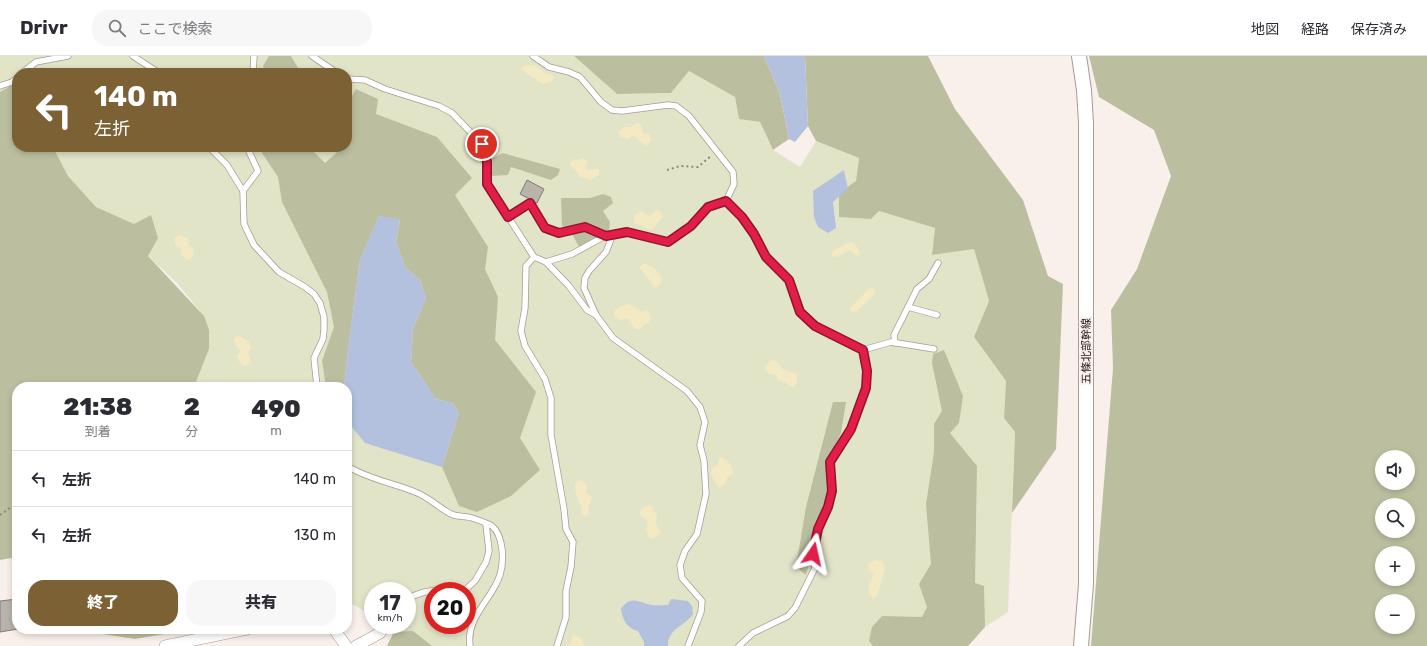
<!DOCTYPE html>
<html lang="ja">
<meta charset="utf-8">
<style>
body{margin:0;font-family:Rubik,"Noto Sans JP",sans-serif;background:#f7f7f7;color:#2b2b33;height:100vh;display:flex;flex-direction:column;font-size:15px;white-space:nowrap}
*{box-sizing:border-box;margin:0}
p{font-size:13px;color:#7c7c81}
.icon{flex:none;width:22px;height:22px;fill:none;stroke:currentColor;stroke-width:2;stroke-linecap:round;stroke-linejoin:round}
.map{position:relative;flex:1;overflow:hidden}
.drawer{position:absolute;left:12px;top:326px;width:340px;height:252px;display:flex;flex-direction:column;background:#fff;border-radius:16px;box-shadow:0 2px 6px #0003}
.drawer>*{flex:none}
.guide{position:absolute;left:12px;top:12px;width:340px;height:84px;border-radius:16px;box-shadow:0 2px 6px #0003;background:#7b6133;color:#fff;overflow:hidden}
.tools{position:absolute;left:1375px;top:394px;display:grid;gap:8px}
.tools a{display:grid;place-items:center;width:40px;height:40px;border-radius:50%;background:#fff;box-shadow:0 2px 6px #0003;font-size:20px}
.speed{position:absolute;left:364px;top:526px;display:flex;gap:8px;font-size:20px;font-weight:700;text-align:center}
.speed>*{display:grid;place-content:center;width:52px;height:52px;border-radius:50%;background:#fff;box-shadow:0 2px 6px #0003;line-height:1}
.speed small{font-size:10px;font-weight:400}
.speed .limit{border:6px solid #d22;background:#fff;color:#111}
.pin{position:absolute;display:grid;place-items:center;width:34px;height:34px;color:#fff;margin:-17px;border:2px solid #fff;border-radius:50%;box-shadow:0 1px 4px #0007}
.me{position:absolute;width:44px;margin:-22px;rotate:11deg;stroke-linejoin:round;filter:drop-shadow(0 0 3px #0008)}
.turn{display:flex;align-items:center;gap:14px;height:84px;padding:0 16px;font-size:18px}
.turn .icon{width:52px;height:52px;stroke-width:2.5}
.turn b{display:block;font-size:28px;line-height:34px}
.eta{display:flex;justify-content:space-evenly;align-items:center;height:68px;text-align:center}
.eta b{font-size:24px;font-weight:800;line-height:28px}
.button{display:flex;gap:8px;margin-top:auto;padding:8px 16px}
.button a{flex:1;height:46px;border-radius:16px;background:#7b6133;color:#fff;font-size:16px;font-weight:800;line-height:46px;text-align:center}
.button a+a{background:#f7f7f7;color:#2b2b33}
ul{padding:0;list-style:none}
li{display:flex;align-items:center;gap:12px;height:56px;padding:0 16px;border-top:1px solid #e1e1e2}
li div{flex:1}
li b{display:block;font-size:15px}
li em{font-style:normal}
header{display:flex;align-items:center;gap:24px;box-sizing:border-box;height:56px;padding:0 20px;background:#fff;border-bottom:1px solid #e1e1e2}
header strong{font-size:19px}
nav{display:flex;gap:22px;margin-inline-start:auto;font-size:14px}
.search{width:280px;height:36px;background:#f7f7f7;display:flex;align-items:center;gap:10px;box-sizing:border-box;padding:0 14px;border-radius:16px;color:#7c7c81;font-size:15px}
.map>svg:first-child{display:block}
.green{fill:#e1e4c7;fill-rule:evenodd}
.forest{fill:#bcbf9f;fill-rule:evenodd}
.sand{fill:#f3e9c3}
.water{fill:#b3c1de}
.building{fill:#b9b4ab;stroke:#817c74}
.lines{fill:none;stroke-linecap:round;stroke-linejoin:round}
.service-casing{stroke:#a59c96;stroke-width:7}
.minor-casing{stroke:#a59c96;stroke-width:12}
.tertiary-casing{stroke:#a59c96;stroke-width:16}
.path{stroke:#8e8884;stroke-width:2;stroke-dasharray:2 3;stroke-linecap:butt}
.service{stroke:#fff;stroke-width:5.5}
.minor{stroke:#fff;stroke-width:11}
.tertiary{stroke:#fff;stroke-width:14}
.route-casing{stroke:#92132f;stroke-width:10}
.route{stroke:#e11d48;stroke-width:7}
.labels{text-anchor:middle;stroke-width:4;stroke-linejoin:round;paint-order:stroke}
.street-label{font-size:11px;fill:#23201e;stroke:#faf0eb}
</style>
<header>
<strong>Drivr</strong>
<div class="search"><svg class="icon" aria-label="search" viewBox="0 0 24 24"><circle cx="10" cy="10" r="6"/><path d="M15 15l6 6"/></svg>ここで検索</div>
<nav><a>地図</a><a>経路</a><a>保存済み</a></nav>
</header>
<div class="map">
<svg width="1427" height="590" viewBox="0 0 1427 590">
<rect width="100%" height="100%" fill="#faf0eb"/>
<path class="green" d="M0,0H574L617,38L671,37L689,15L735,41L739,63L760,66L773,94L800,111L816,85L859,102L856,125L879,155L935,172L932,199L974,193L989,245L974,281L1006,325L1004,362L1015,376L1008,556L985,571L968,590H387L397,569H407V535H373V560L347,545V331H194L209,293L204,260L177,227L96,151L68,120L53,91H347V17H17V34L0,47ZM433,535H467V569H433Z"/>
<g class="forest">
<polygon points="269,0 291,0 301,17 266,17 263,10"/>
<polygon points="574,0 764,0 780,38 789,83 773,94 760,66 739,63 735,41 689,15 671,37 617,38"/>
<polygon points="805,0 928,0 955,53 1023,144 1048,220 1063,228 1056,393 1012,457 1015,376 1004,362 1006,325 974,281 989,245 974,193 932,199 935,172 879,155 871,163 839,161 839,137 856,125 859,102 816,85 808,70"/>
<path d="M1089,0H1427V590H1091L1113,312L1111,254L1137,213L1171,120L1154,74L1099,41ZM1382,401H1408V427H1382ZM1382,449H1408V475H1382ZM1382,497H1408V523H1382ZM1382,545H1408V571H1382Z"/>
<polygon points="17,26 17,91 53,91 68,120 96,151 134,168 151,159 158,182 148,200 204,260 209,274 209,293 194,331 17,331 17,501 0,504 0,36"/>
<polygon points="356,33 378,43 376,58 437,81 472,122 455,139 488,191 485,213 498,241 495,284 536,336 520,382 540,414 511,440 477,456 459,450 442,411 459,357 453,347 436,343 411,306 413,273 426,242 420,224 405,211 396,185 400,164 379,160 360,204 349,285 344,331 326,331 322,305 334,271 327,236 282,146 278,121 258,91 309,91 325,107 343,91 347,91 347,49"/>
<polygon points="503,97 560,113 558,119 551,124 511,111 508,119 491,120 491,103"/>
<polygon points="603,138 611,141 613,147 603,155 610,166 609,174 579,191 569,172 562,170 561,142 590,142"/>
<polygon points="944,294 963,340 959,367 950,377 977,410 975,527 984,530 985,571 968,590 873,590 869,585 872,571 882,560 922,561 927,551 919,528 931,508 926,448 934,396 934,368 942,355 932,307 933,298"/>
<polygon points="833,346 846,346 841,377 827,406 829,436 814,472 808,502 809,508 806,519 796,511 806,451"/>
<polygon points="70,573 216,573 170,577 135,583"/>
<polygon points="413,575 432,590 387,590 394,576"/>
</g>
<g class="sand">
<polygon points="534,9 544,16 552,19 554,23 550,26 543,28 528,19 521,13 523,10"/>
<polygon points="636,67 641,69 643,77 649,78 651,83 647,90 642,87 634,79 628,83 621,81 618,76 625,71 632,71"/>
<polygon points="583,102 588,106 585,111 587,114 599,113 599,119 592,124 580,121 577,115 570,110 572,103 577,104"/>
<path d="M657,154L662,157V163C657,166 656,171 651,174L634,167V160L640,155L650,160Z"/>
<polygon points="179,178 184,181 188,181 189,190 194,193 193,201 188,204 181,199 182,193 176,190 174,183"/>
<path d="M850,186C856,188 859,192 860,199L856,200L850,194L837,201L832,200L833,195Z"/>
<path d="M643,208C651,208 659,215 662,223L659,230L654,231C650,223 644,218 639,211Z"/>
<polygon points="870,232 875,233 874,239 857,255 852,256 849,253"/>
<polygon points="629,248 642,256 648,254 651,262 649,267 645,268 640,273 635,273 627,262 620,264 614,260 615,254 623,249"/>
<polygon points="240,280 249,286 251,292 248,296 251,304 248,309 244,310 240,307 237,301 240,295 234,286 235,281"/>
<polygon points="773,304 779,307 782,313 797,318 797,326 794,331 789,331 786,326 778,325 776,319 770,318 765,314 765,309"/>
<path d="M720,401C728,404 733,410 733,418L728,421L723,430L718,431L711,418L712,412L718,409V404Z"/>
<path d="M582,424L587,429L586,437L592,441L588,452L589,457L586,461L581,458L582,452C578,444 573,435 576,426Z"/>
<polygon points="646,449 653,451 653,455 657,459 656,467 661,477 653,482 649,482 646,476 647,465 639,458 642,452"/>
<path d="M875,504L881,505L885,510C884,520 879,528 878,539L873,543L868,536L869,528L874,518L868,514L869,507Z"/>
<polygon points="573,579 580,581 584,588 584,590 567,590 570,588"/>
</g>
<g class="water">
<polygon points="764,0 805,0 808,70 795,86 789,83 780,38"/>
<polygon points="844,114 848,133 833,146 836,172 828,177 818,171 814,161 813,135"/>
<polygon points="379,160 400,163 396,185 405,211 420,224 426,242 413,273 411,306 436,343 453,347 459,357 442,411 365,387 347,365 347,331 344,331 349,285 360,204"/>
<path d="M671,543L688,545L692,550L693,558C685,570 667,573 668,590H644V586L638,575C626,572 623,564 621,553C631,538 639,547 652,549C657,550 663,549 668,549Z"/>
</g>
<g class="building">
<polygon points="527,124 544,133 537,147 520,138"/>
<polygon points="17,543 18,573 0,576 0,545"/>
</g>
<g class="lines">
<defs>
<g id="service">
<polyline points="133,0 159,17"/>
<polyline points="312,0 337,17"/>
<polyline points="533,0 549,11 569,16 580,21 601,46 612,54 622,55 668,49 676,50 689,60 733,116 734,128 726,145"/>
<polyline points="22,17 36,6 68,0"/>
<polyline points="253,17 254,0"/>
<polyline points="347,23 365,24 385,33 439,50 452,57 482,88 487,106 487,128 534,201 546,206 572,198 605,180 627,176 668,187 691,170 708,151 726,145 742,161 754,179 766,201 789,225 801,256 815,270 863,294 891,286 934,293"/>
<polyline points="0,30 12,26 17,22"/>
<polyline points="347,38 348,24"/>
<polyline points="209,91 227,109 243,135"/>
<polyline points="247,91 258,115 243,135 244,168 254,189 279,216 305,231 314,238 320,247 324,261 324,273 323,283 314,302 317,331"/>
<polyline points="508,161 530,147 545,172 559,177 585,171 605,180"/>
<polyline points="534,201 526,210 525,252 521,275 525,290 545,323 551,342 551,379 564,453 566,473 573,486 571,511 566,535 566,561 557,590"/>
<polyline points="546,206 569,230 587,254 596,259 613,282 687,335 700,351 705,366 700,389 704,405 706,438 697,478 685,495 680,509 682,522 702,545 701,556 688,590"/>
<polyline points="908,251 937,259"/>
<polyline points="596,259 584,232 585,222 589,215 606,196 613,178"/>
<polyline points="895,287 894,279 917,233 929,223 938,207"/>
<path d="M347,410C368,423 393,427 415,436C429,441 439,452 451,458C457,461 466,460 472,462C478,464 487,467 492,470C504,480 504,506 500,519C492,544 466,560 470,590"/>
<polyline points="459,535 465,534 475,525 486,506 489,495 486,468"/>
<path d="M407,543C419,537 430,533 443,535"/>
<polyline points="739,590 753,577 788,560 795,552 815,512 813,498 817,473 828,451 832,435 830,406 851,373 867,332 867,315 863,294"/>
</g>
<g id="minor">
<polyline points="334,573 346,590"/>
<polyline points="165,590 247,573"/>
<polyline points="356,590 380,577 385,569"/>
</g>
<polyline id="tertiary" points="1079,0 1084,34 1086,67 1086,528 1081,590"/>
</defs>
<use href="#service" class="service-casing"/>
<use href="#minor" class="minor-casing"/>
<use href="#tertiary" class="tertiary-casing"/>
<g class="path">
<polyline points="667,114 680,110 698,111 711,100"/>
<polyline points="0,459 17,447"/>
</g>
<use href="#service" class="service"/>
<use href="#minor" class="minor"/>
<use href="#tertiary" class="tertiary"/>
</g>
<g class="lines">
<defs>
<polyline id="route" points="482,88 487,106 487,128 508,161 530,147 545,172 559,177 585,171 606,180 627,176 668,186 691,170 708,151 726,145 742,161 754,178 766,201 789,224 800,256 815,270 863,294 867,315 866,332 851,373 830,406 832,435 828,451 818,473 813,498"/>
</defs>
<use href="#route" class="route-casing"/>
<use href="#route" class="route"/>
</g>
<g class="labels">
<g class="street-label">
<text transform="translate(1086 295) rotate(-90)" y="4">五條北部幹線</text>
</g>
</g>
</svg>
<div class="tools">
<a><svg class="icon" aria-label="sound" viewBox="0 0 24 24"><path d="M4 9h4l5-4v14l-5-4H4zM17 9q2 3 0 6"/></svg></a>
<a><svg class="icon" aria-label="search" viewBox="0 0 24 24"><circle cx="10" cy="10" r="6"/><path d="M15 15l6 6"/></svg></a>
<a>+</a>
<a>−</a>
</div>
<div class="speed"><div>17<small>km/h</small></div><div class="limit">20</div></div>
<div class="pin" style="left:482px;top:88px;background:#d93025"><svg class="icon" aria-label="arrive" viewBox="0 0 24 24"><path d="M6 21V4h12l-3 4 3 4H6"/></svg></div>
<svg class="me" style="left:813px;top:498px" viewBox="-20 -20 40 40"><path d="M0-17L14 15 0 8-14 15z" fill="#e11d48" stroke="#fff" stroke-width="4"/></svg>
<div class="guide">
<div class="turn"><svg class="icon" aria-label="left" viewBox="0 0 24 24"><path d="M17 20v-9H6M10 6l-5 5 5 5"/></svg><div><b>140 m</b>左折</div></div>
</div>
<section class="drawer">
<div class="eta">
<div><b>21:38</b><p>到着</p></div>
<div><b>2</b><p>分</p></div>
<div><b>490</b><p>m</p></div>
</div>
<ul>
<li><svg class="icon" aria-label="left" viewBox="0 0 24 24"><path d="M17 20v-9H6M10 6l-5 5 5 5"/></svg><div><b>左折</b></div><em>140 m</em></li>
<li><svg class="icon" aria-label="left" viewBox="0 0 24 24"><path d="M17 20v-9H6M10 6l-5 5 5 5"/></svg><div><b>左折</b></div><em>130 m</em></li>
</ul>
<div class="button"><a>終了</a><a>共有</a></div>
</section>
</div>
